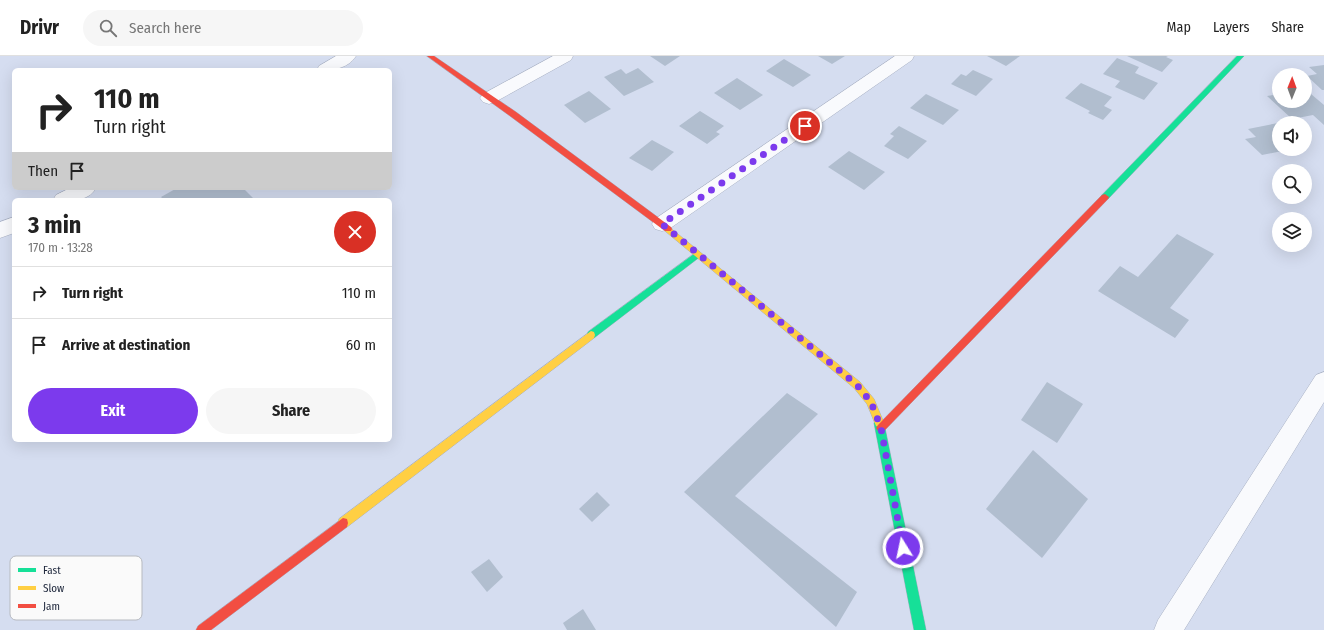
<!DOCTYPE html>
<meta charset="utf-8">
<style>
body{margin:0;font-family:"Fira Sans Condensed",sans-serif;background:#f6f6f6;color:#222;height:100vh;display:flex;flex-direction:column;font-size:15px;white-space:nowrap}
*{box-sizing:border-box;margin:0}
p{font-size:13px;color:#767676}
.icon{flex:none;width:22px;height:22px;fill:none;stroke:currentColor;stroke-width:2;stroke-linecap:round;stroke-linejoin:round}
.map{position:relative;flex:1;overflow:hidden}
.drawer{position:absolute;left:12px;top:142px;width:380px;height:244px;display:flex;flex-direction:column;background:#fff;border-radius:6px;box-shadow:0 4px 16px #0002}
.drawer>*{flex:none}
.hud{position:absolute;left:12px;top:12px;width:380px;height:122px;border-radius:6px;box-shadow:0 4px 16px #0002;background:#fff;color:#222;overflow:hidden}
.needle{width:26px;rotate:1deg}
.tools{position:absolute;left:1272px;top:12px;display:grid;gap:8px}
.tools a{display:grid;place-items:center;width:40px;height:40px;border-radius:50%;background:#fff;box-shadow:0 4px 16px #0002;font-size:20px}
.pin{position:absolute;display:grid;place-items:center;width:34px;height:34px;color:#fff;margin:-17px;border:2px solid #fff;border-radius:50%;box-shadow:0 1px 4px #0007}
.me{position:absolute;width:44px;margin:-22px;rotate:350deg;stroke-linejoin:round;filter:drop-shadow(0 0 3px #0008)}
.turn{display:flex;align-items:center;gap:14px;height:84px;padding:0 16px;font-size:18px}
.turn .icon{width:52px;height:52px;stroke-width:2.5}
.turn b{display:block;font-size:28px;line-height:34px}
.then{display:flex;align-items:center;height:38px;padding:0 16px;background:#0003;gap:8px;font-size:15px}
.round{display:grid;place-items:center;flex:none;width:42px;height:42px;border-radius:21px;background:#f6f6f6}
.headline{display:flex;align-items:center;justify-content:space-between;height:68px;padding:0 16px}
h1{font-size:24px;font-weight:700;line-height:30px}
.cta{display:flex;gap:8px;margin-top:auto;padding:8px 16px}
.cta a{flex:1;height:46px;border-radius:24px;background:#7c3aed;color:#fff;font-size:16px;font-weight:700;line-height:46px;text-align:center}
.cta a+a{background:#f6f6f6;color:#222}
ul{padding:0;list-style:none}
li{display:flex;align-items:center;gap:12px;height:52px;padding:0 16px;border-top:1px solid #e0e0e0}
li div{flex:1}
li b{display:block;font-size:15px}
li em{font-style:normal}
header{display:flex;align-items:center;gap:24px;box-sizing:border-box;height:56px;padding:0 20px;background:#fff;border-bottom:1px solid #e0e0e0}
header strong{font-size:19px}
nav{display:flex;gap:22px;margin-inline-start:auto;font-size:14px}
.search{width:280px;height:36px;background:#f6f6f6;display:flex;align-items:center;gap:10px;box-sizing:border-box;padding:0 14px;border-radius:22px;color:#767676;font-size:15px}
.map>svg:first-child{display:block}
.building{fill:#b1becf}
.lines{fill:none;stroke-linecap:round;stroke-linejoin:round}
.street-casing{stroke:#a7afc2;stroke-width:1}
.fast-casing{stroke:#a7afc2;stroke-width:1}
.slow-casing{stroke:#a7afc2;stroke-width:1}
.jam-casing{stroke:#a7afc2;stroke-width:1}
.street{fill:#f9fafd;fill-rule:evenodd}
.fast{fill:#16e098;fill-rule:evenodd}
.slow{fill:#ffcf43;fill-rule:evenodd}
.jam{fill:#f24e42;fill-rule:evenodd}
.route{stroke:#7c3aed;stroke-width:7;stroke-dasharray:0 12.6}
.key{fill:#fafafa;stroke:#b7bac0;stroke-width:1}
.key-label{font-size:11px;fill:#1c253a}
</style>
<header>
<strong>Drivr</strong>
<div class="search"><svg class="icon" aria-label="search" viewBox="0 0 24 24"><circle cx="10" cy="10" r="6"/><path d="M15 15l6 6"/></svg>Search here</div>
<nav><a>Map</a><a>Layers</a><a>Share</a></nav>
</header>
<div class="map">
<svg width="1324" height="574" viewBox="0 0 1324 574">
<rect width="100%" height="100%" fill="#d5ddf0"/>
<g class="building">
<polygon points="650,0 680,0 665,10"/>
<polygon points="818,0 845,0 832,8"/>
<polygon points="987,0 1020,0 1006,10"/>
<polygon points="1127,0 1168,0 1166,1 1173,4 1162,16"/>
<polygon points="1117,2 1139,11 1135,17 1158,27 1144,44 1115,31 1120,25 1103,18"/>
<polygon points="784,3 811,19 793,31 766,15"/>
<polygon points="1324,9 1324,34 1322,34 1307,20 1317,18 1309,11"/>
<polygon points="638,12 654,26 624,40 604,21 621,13 626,18"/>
<polygon points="973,14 993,23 976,40 951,28 961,18 966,20"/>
<polygon points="737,22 763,39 740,54 714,37"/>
<polygon points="1081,27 1112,41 1104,50 1112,54 1103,64 1088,57 1090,55 1065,42"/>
<polygon points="1305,33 1324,49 1324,69 1313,59 1292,63 1267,40 1279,38 1279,45 1305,45"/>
<polygon points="589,35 611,53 585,67 564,49"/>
<polygon points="926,38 959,54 943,69 910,52"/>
<polygon points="700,55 724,70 716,76 720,78 707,88 679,70"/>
<polygon points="1278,67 1279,93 1287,94 1262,99 1245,83 1256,81 1248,73"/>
<polygon points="899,70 927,85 908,103 884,90 894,80 890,78"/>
<polygon points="652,84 674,96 652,115 629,102"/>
<polygon points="849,95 885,116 864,134 828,111"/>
<polygon points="177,132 243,132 255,144 164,144 161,141"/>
<polygon points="1177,178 1214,198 1170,252 1189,264 1175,282 1098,235 1120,210 1138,221"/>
<polygon points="1047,326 1083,348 1057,387 1021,364"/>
<polygon points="787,337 818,358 735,440 857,536 836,571 684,436"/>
<polygon points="1033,394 1088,443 1042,502 986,453"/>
<polygon points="597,436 610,449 592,466 579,453"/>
<polygon points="489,503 503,521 487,536 471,516"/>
<polygon points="583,553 596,574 567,574 563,567"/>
</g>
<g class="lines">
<defs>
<g id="street">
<path d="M336,0H356C347,14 331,14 317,14L319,10Z"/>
<polygon points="553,0 573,0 571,4 495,46 489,48 483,46 480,42 483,38"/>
<polygon points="895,0 914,0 912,4 669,173 662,175 655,173 652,168 655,163"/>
<path d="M70,132H96C88,147 68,144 53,144L56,139Z"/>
<polygon points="14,161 14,177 0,182 0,166"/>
<polygon points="1324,316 1324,346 1184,574 1154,574 1158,564 1316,319"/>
</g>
<g id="fast">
<polygon points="1237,0 1244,0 1108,143 1102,143 1101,141 1102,139"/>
<polygon points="698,195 702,198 701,200 594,282 588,282 587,279 588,276"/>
<polygon points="879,363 882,364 884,367 926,574 914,574 874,367 876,364"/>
</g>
<g id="slow">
<polygon points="668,170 860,326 874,343 884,367 882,370 879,371 876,370 867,348 854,332 665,175 664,173 665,171"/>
<polygon points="591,275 594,276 595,279 594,282 347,471 343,472 339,471 338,467 339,463"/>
</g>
<g id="jam">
<polygon points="427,0 434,0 516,56 671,171 672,173 671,175 665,175 510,60"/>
<polygon points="1105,138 1109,141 1108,143 884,375 881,376 878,375 876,372 878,369 1102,139"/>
<polygon points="343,462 347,463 348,467 347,471 211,574 196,574 198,570"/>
</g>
</defs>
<use href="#street" class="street-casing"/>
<use href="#fast" class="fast-casing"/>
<use href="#slow" class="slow-casing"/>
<use href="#jam" class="jam-casing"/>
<use href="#street" class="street"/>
<use href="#fast" class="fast"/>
<use href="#slow" class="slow"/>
<use href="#jam" class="jam"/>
</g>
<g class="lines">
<polyline class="route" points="805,70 662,168 857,329 871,346 881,372 903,492"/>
</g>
<rect x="10" y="500" width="132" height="64" rx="6" class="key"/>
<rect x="18" y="512" width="18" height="4" fill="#16e098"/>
<rect x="18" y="530" width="18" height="4" fill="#ffcf43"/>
<rect x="18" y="548" width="18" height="4" fill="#f24e42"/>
<g class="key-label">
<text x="43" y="518">Fast</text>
<text x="43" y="536">Slow</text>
<text x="43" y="554">Jam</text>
</g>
</svg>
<div class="tools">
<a><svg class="needle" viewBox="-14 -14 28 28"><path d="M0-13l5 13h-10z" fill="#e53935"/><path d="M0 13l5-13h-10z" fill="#767676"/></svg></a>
<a><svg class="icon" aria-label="sound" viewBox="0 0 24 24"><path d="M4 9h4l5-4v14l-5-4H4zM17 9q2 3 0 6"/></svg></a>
<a><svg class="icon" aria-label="search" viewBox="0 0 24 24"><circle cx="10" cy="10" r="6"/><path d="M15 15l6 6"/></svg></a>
<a><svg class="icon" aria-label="layers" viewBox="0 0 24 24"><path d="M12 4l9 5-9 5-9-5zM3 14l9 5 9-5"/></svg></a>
</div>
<div class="pin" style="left:805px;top:70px;background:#d93025"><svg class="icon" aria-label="arrive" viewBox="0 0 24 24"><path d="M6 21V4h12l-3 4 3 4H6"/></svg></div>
<svg class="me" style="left:903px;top:492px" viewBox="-20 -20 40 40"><circle r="17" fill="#7c3aed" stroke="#fff" stroke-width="3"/><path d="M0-11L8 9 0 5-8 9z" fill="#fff"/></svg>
<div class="hud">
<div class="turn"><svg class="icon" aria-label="right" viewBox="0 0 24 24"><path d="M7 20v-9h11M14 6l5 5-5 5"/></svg><div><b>110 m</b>Turn right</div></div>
<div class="then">Then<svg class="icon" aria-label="arrive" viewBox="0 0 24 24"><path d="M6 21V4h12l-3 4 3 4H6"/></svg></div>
</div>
<section class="drawer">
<div class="headline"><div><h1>3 min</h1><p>170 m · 13:28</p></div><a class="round" style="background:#d93025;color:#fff"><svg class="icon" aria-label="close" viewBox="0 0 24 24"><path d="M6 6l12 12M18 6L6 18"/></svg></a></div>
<ul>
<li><svg class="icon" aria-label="right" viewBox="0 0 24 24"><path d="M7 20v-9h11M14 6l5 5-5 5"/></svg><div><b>Turn right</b></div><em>110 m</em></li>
<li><svg class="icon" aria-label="arrive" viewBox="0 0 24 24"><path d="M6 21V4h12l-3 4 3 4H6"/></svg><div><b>Arrive at destination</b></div><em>60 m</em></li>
</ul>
<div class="cta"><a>Exit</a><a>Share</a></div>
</section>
</div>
